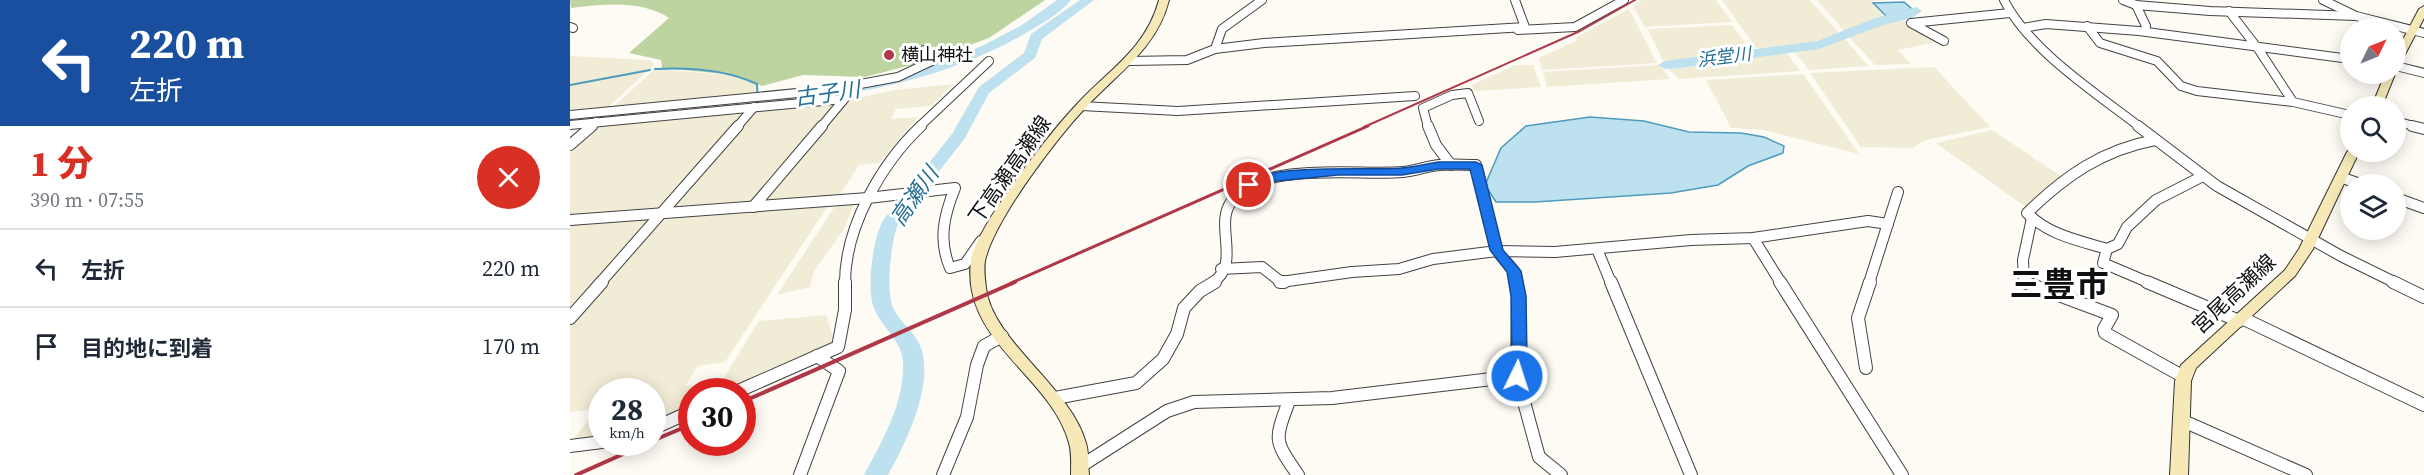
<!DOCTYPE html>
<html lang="ja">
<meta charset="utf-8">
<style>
body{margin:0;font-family:"Source Serif 4","Noto Sans JP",serif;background:#f2f2f3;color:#1f2937;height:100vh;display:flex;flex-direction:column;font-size:22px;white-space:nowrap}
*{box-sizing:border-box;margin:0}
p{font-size:20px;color:#747a83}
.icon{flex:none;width:33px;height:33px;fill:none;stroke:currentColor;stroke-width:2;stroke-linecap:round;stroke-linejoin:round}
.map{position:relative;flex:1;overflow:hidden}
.sheet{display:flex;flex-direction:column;background:#fff;width:570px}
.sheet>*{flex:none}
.hud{background:#1a4fa0;color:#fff;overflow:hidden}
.needle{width:39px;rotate:47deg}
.buttons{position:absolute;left:1770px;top:18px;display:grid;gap:12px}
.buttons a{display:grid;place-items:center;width:66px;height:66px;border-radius:50%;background:#fff;box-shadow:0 3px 15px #0003;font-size:30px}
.speed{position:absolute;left:18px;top:378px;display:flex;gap:12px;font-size:30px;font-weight:700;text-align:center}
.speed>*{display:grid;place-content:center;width:78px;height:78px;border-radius:50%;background:#fff;box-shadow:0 3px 15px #0003;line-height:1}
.speed small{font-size:15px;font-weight:400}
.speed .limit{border:9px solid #d22;background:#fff;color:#111}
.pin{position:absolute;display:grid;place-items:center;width:51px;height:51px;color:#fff;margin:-26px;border:3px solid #fff;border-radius:50%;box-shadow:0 2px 6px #0007}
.me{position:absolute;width:66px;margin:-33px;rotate:4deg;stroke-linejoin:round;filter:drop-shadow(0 0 4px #0008)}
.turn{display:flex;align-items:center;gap:21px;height:126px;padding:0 30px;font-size:27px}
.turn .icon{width:78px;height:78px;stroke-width:2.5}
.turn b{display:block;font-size:42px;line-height:51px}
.round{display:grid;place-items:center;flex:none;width:63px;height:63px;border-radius:32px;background:#f2f2f3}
.headline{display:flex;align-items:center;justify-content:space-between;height:102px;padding:0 30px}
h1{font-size:36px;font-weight:800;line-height:45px;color:#d93025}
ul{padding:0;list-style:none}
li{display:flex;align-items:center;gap:18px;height:78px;padding:0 30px;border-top:2px solid #e0e1e3}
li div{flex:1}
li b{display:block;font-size:22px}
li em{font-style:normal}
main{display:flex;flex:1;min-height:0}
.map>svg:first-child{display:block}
.farmland{fill:#f1ecd6}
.forest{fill:#bdd4a1}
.water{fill:#bee1ef;stroke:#4d9bbe;stroke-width:1.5}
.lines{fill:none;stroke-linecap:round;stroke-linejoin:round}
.stream{stroke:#4d9bbe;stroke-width:2}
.river{fill:#bee1ef;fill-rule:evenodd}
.street-far2-casing{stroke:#434343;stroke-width:10}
.street-far1-casing{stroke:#434343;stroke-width:12}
.street-casing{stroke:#434343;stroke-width:14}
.secondary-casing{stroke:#323232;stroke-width:2}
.street-far2{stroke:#fff;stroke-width:8}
.street-far1{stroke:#fff;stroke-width:10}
.street{stroke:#fff;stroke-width:12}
.secondary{fill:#f6e9b7;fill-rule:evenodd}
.rail-far2{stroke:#b03748;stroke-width:2}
.rail-far1{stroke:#b03748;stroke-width:3}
.rail{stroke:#b03748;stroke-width:4}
.route{fill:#1a73e8;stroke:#114b97;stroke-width:1.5}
.poi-dot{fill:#b03748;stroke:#fff;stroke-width:2}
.labels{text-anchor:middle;stroke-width:6;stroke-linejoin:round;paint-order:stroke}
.far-poi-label{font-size:18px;fill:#101010;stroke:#fff;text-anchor:start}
.far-water-label{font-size:18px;font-style:italic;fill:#276e93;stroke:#fff}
.street-label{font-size:21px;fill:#101010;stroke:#fff}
.water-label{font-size:22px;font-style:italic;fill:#276e93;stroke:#fff}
.town-label{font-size:33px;font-weight:bold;fill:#101010;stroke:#fff}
</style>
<main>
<section class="sheet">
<div class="hud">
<div class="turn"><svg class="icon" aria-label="left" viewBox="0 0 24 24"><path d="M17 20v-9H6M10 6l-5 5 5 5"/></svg><div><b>220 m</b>左折</div></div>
</div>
<div class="headline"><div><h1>1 分</h1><p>390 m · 07:55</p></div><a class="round" style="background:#d93025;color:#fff"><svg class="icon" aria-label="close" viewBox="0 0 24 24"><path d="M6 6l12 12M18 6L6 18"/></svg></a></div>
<ul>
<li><svg class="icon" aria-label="left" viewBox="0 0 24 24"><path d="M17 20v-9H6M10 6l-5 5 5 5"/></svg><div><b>左折</b></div><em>220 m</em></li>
<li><svg class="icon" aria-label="arrive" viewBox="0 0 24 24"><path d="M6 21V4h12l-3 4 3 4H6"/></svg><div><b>目的地に到着</b></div><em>170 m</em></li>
</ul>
</section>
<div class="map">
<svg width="1854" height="475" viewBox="0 0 1854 475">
<rect width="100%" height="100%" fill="#fefbf4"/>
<g class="farmland">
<polygon points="1072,0 1146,0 1162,22 1075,27 1063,6"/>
<polygon points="1152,0 1240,0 1270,34 1234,44 1186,48"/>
<polygon points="1247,0 1321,0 1300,1 1315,18 1275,32"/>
<polygon points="1059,9 1087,63 972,70 969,58 1008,40 1005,38"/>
<polygon points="1331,19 1371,41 1328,50 1341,64 1305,65 1278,36"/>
<polygon points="1162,25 1180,50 1131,60 1094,63 1078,29"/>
<polygon points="1274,38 1298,66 1239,70 1223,50 1254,46"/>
<polygon points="1215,51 1230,71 1108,79 1096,65"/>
<polygon points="0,56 77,60 82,61 84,65 35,110 0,114"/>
<polygon points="945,65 963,65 971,87 904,91 902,85"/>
<polygon points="1090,65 1100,79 977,87 973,72"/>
<polygon points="1364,67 1420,127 1355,140 1342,148 1291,147 1240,73"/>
<polygon points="85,69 159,75 183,83 188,87 187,94 42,108"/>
<polygon points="1233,74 1289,154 1193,130 1161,128 1136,80"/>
<polygon points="384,84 361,106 326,109 321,119 348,117 309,163 289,165 268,198 188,203 279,100 325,90"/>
<polygon points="268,101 182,204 100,210 186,109"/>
<polygon points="176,111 88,211 0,217 0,150 26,125"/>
<polygon points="1422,130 1491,176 1456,207 1366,143"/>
<polygon points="285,202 274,229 244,271 240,287 207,295 267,203"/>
<polygon points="259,204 155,362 128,366 115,386 141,384 136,391 122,392 121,409 83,427 82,392 32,392 31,439 2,441 27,409 0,412 0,323 94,216"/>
<polygon points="83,216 0,312 0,222"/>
<polygon points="256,315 265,344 161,391 145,392 189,321"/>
</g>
<path class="forest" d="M0,0H475L419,38L353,62L295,77L233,75L192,86L165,75L92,68L91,60L59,53L99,18C71,0 35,4 1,8Z"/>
<g class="water">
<polygon points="1334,2 1342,9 1334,14 1316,16 1303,3"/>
<polygon points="1020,117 1074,121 1119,132 1171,133 1194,137 1214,146 1213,153 1178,166 1148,185 1101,193 965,202 926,202 915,185 931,148 956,126"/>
</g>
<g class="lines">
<g class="stream">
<path d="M85,69C120,67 155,69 187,84L188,102"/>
<polyline points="0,85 80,70"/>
</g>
<g class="river">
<path d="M487,0H501C489,15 466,27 449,37C355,89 251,100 145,110C97,115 48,120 0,126V116L253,90L334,75L412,46L452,25Z"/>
<path d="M510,0H524L472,39L465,58L419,93L395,138L328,224C321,241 315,293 324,310C332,324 346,333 351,348C364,385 336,443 318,475H294C312,441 334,404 333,364C333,340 312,329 304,308C296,290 303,235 314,219L382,134L409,87L454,53L461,34Z"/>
<polygon points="1346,7 1352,11 1342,18 1313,25 1249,49 1110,68 1095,69 1088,65 1095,61 1247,41 1303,19"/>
</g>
<defs>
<g id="street-far2">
<path d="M1434,0C1459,50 1526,93 1570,127"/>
<polyline points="1553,0 1566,5 1640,11 1786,16"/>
<polyline points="1753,0 1786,16 1854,33"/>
<polyline points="1566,5 1576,26 1575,31"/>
<polyline points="1659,11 1689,50 1723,102"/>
<polyline points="1517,26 1530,43 1587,61 1611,86 1627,91 1723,102 1780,115"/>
<polyline points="0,27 3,28"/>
<polyline points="1453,28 1476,24 1569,31 1780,59"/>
<polyline points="948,30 1005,27 1054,0"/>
<polyline points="1374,41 1341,23 1440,13"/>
<polyline points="645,49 652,29 692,0"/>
<polyline points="560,61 617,60 645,49 694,43 955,27 945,0"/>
<polyline points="1826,66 1854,73"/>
<polyline points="511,106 608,111 845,96"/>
<polyline points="0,115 258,90 328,77 364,60 363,57 335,59 340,54 354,50"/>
<polyline points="1826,121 1847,127"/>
<polyline points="0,125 274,99"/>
<polyline points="20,127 26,122"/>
<polyline points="167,127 184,107"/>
<polyline points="251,127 276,97"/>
<polyline points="349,127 419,61"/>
<polyline points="858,127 853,108 882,95 898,93 909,121"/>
</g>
<g id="street-far1">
<polyline points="858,126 866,145 881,165"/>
<polyline points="1568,126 1647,186 1771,256 1826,283"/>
<polyline points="1842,126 1854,129"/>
<path d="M1585,140C1532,150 1495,176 1457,213C1479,235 1507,240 1537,249L1548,244L1557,227L1586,200L1633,176"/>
<polyline points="0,145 22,126"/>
<polyline points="1773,178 1790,184"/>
<polyline points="1826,198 1854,208"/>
<polyline points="183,207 252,126"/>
<path d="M0,220L298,198L385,188C374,215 368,240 380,268L395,264L411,241"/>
<polyline points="1183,238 1211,283"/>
<polyline points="1027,249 1041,283"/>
<polyline points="1537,249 1533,263 1580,283"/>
<polyline points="651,269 692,267 711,282 782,272 829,269 863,259 927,251 985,252 1121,240 1183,238 1298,221 1318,224"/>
<polyline points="30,283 168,126"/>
<path d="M275,283C275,227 311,164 351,126"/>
<path d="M642,283C672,264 644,226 661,202C690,160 788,176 833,172C845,171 857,166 869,165C881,164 894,165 906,165L927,251L944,271L946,283"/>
<polyline points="1299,283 1328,192"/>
<polyline points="1454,283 1453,260 1462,218"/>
</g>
<g id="street">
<polyline points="710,282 714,282"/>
<polyline points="946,282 948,296 947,376 969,457 991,475"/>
<polyline points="1041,282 1121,475"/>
<polyline points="1210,282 1332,475"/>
<polyline points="1454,282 1542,315 1534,329 1535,333 1614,377"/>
<polyline points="1577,282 1669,321"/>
<polyline points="1823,282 1854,297"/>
<polyline points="0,318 32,282"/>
<polyline points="1672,318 1854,405"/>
<polyline points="1296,368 1288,318 1300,282"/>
<polyline points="166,392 268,347 275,310 275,282"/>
<polyline points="485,398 566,383 593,359 607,334 614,308 630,291 645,282"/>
<path d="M719,401C704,441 704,440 728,475"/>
<polyline points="1611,420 1736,475"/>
<polyline points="82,429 122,411"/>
<polyline points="0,446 32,442"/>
<polyline points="511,466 597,411 624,402 762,398 947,376"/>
<polyline points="230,475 269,371 247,356"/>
<polyline points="373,475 397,417 407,365 414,346 432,336"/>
</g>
<g id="secondary">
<path d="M589,0H599C587,48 549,72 517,106C487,138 428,215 416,257C413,266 415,279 416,288C422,341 500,386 516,443C519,453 518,465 519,475H501C501,465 502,453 499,443C483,384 414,352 402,291C400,282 400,268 401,259C409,223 482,130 509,102C541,68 576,48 589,0Z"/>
<polygon points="1854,6 1854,18 1831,62 1826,65 1826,53 1849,9"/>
<polygon points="1815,74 1825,74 1812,106 1802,106"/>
<polygon points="1780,149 1780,152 1789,152 1743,249 1725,276 1626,368 1621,381 1618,475 1600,475 1605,381 1611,365 1715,270 1729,249 1777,152"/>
</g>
</defs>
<use href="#street-far2" class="street-far2-casing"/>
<use href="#street-far1" class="street-far1-casing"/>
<use href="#street" class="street-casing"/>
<use href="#secondary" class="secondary-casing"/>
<use href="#street-far2" class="street-far2"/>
<use href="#street-far1" class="street-far1"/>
<use href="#street" class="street"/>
<use href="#secondary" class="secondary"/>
<polyline class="rail-far2" points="794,127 1010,31 1065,0"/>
<polyline class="rail-far1" points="441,283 798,126"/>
<g class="rail">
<polyline points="172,402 445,282"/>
<polyline points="82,441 122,424"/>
<polyline points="6,475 80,442"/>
</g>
</g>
<path class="route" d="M868,162H906L912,165L933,250L951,271L956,296L957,363L953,380L947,382L939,376L942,363L941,296L937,272L920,250L900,169H868L832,175H768L698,182L679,188L672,185C695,162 799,171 832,168C844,167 856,164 868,162Z"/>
<circle class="poi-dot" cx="319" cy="55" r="6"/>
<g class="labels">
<g class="far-poi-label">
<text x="331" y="61">横山神社</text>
</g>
<g class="far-water-label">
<text transform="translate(1154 57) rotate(-7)" y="6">浜堂川</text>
</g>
<g class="street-label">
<text transform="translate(440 170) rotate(-55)" y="7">下高瀬高瀬線</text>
<text transform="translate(1664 294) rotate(-43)" y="7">宮尾高瀬線</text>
</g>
<g class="water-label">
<text transform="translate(257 93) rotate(-8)" y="8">古子川</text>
<text transform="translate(344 196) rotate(-55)" y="8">高瀬川</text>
</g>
<g class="town-label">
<text x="1489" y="296">三豊市</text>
</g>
</g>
</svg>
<div class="buttons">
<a><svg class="needle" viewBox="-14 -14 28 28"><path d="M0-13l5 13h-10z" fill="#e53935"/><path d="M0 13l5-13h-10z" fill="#747a83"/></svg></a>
<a><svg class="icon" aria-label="search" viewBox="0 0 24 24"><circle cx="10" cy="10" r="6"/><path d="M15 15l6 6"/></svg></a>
<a><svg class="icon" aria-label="layers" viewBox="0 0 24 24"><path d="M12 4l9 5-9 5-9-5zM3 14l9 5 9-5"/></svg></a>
</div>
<div class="speed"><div>28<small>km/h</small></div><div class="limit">30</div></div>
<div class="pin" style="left:679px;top:185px;background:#d93025"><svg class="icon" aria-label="arrive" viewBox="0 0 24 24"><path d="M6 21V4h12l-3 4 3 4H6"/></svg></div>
<svg class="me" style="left:947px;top:376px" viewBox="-20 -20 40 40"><circle r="17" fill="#1a73e8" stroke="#fff" stroke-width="3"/><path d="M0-11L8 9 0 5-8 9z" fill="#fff"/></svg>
</div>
</main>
